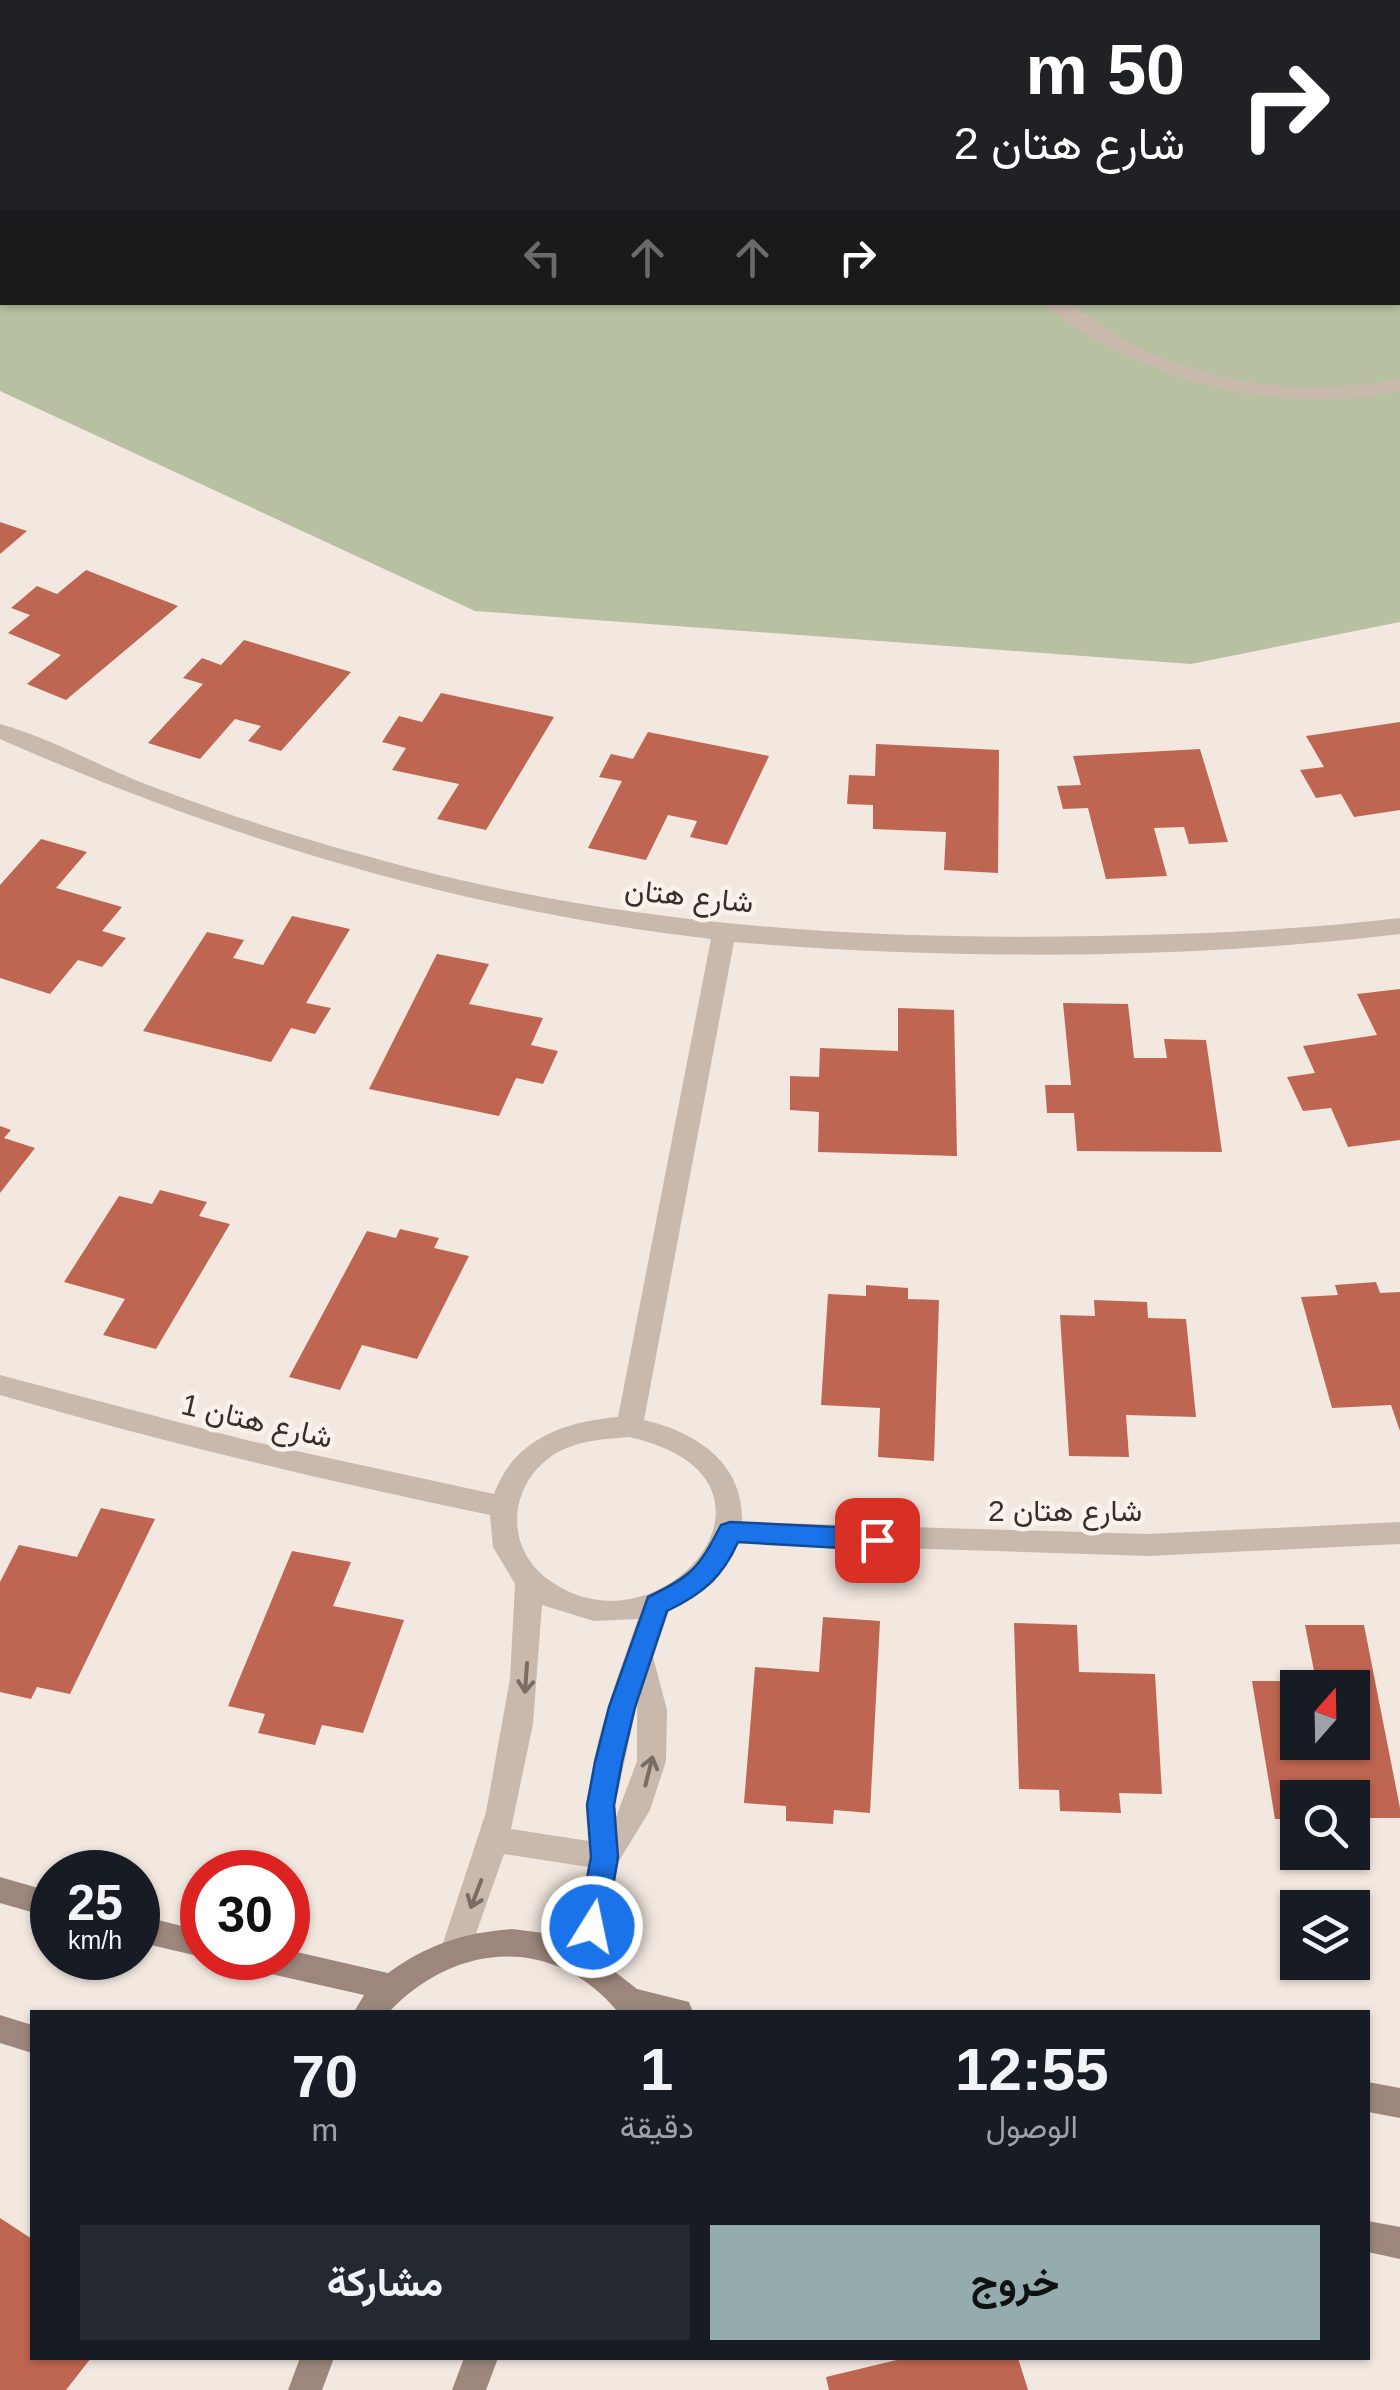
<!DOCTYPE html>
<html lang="ar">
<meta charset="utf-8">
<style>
body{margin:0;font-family:Helvetica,Vazirmatn,sans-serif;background:#242831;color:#f1f3f6;direction:rtl;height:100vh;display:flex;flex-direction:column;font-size:38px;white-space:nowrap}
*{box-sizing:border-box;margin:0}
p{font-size:32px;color:#9ea1a6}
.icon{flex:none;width:55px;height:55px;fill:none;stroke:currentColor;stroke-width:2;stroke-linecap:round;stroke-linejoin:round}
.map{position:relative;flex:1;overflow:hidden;direction:ltr}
.drawer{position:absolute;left:30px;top:2010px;width:1340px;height:350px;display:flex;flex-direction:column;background:#171b24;border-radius:0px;box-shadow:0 2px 8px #0004;direction:rtl}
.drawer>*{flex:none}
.guide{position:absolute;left:0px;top:0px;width:1400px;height:305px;box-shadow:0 2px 8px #0004;direction:rtl;background:#202124;color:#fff;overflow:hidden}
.needle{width:65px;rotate:20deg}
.controls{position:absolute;left:1280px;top:1670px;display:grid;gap:20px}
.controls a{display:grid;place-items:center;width:90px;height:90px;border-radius:0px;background:#171b24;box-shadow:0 2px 8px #0004;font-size:50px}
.speed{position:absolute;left:30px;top:1850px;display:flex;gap:20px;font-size:50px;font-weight:700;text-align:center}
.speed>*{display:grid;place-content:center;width:130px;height:130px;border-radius:50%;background:#171b24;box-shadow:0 2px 8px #0004;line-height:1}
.speed small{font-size:25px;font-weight:400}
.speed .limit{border:15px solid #d22;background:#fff;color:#111}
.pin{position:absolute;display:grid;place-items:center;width:85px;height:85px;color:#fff;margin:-42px;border-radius:20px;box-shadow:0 5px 15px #0006}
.me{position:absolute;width:110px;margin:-55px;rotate:10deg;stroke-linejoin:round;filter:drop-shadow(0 0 8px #0008)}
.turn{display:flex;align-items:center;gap:35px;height:210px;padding:0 50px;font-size:45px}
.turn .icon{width:130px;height:130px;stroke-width:2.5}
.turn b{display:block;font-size:70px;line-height:85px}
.lanes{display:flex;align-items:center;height:95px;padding:0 50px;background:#0003;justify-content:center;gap:50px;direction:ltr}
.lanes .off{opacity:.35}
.eta{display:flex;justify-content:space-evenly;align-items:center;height:170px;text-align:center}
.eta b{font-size:60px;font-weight:700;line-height:70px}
.action{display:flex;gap:20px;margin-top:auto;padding:20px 50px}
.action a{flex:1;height:115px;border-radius:0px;background:#94acae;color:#111;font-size:40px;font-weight:700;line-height:115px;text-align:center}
.action a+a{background:#242831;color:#f1f3f6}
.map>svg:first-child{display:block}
.green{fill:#b7c0a0;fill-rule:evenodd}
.building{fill:#be6651;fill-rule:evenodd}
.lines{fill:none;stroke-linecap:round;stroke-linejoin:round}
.lane{fill:#c9b8ac;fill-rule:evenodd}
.street{fill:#c9b8ac;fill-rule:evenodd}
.secondary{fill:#9d877d;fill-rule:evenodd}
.oneway{stroke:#796c65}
.route{fill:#1a73e8;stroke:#114b97;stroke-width:2.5}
.labels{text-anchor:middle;stroke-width:9;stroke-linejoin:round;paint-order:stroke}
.street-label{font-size:30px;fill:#382e2b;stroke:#f9f3ec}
</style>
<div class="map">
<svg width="1400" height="2390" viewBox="0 0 1400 2390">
<rect width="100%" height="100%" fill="#f2e8e0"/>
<path class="green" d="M0,0H1400V622L1191,664L475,611L0,391ZM2,2H1398V302H2Z"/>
<g class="building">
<polygon points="0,522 27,531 0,554"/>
<polygon points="86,570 178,606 66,700 27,684 61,655 8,633 30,615 11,608 37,586 57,594"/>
<polygon points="244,640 351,672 281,751 248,741 261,726 235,719 200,759 148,743 203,684 183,678 202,658 221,665"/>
<polygon points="441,693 554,717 486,830 437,819 459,784 392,770 406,748 382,742 399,716 422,722"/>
<polygon points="1400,722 1400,810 1354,817 1341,794 1316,798 1300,770 1324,767 1306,736"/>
<polygon points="648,732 769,756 727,845 690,837 697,821 668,815 646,860 588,848 622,781 599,777 611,754 633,759"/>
<polygon points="876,744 999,750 998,873 944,870 946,832 873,829 873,805 847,804 849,775 875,776"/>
<polygon points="1200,749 1228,842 1189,844 1184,827 1154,828 1167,876 1106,879 1088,808 1063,809 1057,786 1081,785 1073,756"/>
<polygon points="41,839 87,852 56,888 122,907 102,931 126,938 102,967 78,960 50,994 0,978 0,885"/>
<polygon points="292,916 350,929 306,1003 331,1008 315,1034 291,1028 271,1062 143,1031 207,932 244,940 233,958 263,965"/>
<polygon points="437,954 489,964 469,1004 543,1018 531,1045 558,1051 543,1084 516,1078 499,1116 369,1089"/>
<polygon points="1400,989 1400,1140 1348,1147 1331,1108 1303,1111 1287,1077 1315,1073 1303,1046 1377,1035 1357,994"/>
<polygon points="1063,1003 1128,1004 1134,1058 1167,1058 1164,1039 1206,1040 1222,1152 1077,1151 1074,1113 1047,1113 1045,1085 1071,1085"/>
<polygon points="898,1008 954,1010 957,1156 818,1152 819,1112 790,1110 790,1076 819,1077 820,1048 898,1051"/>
<polygon points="0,1126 11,1130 4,1138 35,1148 0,1193"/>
<polygon points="160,1190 207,1202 199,1216 230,1224 156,1349 103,1335 125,1299 64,1282 119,1196 152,1204"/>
<polygon points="400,1229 439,1238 434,1248 469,1256 417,1359 362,1345 340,1390 289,1377 367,1231 396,1238"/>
<polygon points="1376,1282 1380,1293 1400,1292 1400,1431 1391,1405 1332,1408 1301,1297 1338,1295 1335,1285"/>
<polygon points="866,1285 908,1288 908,1299 939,1300 934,1461 878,1457 880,1408 821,1405 828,1294 866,1296"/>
<polygon points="1094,1300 1147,1302 1148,1318 1186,1319 1196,1417 1126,1415 1129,1457 1069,1456 1060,1315 1095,1316"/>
<polygon points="101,1508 155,1519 70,1694 37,1687 31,1699 0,1692 0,1582 19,1545 77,1557"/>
<polygon points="292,1551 351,1562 333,1606 404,1620 363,1733 322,1725 315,1745 258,1733 265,1714 228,1706"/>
<polygon points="823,1617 880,1621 870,1813 834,1810 833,1824 786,1821 786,1806 744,1803 755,1667 819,1672"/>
<polygon points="1014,1623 1077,1625 1079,1672 1155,1674 1162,1794 1119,1793 1121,1813 1060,1811 1059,1790 1019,1789"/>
<path d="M1305,1625H1364L1400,1808V1818H1366L1369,1832H1352V1798H1298V1819H1275L1252,1681H1316ZM1298,1688H1352V1742H1298Z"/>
<polygon points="0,2218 32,2239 32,2358 91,2358 66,2390 0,2390"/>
<polygon points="905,2358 1018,2358 1028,2390 829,2390 826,2377"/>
</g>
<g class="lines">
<g class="lane">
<polygon points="173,0 193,0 194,2 175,2"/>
<path d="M1043,302C1050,302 1060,301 1066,303C1084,311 1111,333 1131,344C1215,386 1308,397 1400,379V391C1297,411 1193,393 1100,342C1081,331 1059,319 1043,302Z"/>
</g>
<path class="street" d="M0,724C47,737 94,763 140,782C215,811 293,836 370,857C609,924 851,941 1098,936C1199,934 1300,930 1400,918V934C1181,960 954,960 734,942L644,1420C695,1432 744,1462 742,1522L1149,1534L1400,1522V1544L1149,1556L738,1543L714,1582L669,1610L653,1657L667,1710L666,1761L650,1810L619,1861L596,1972L585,1976L574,1972L570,1962L588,1867L504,1854L467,1959L456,1963L445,1959L441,1949L486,1812L510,1679L515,1584L493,1547L490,1515C325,1481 162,1442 0,1395V1375L250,1441L494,1494C514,1439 563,1422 618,1417L711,939C465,911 227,839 0,739ZM629,1437C815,1478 661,1662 549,1580C500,1545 510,1476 562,1450C583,1440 607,1439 629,1437ZM542,1605L594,1621L638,1619C614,1689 582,1765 589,1841L511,1829L533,1724ZM637,1704V1761L616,1817L615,1805Z"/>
<g class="secondary">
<polygon points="0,1877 52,1892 52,1918 0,1903"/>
<polygon points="138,1915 202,1931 202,1957 138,1942"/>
<path d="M512,1929L544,1933L586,1949L637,1989L689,2002L693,2012H618C554,1934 455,1942 389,2012H354L364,1995L262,1972L251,1968L247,1958H288V1950L388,1973C426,1945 465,1932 512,1929Z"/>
<polygon points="0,2015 32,2025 32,2053 0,2043"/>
<polygon points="1368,2082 1400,2088 1400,2118 1368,2112"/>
<polygon points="1368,2221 1400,2227 1400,2259 1368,2252"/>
<polygon points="300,2358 334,2358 322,2390 288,2390"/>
<polygon points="464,2358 498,2358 486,2390 452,2390"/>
</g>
</g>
<defs><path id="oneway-shaft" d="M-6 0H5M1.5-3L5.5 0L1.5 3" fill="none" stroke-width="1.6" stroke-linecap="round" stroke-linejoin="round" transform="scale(2.5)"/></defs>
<g class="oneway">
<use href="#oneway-shaft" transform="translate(526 1678) rotate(94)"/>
<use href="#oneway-shaft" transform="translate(649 1771) rotate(-76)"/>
<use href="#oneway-shaft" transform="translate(476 1894) rotate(111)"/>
</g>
<path class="route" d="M730,1522L877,1529L886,1532L890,1540L886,1547L877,1550L738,1542C722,1578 702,1594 667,1611L635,1707L622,1762L614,1805L618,1857L606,1927L602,1935L592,1939L582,1935L578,1927L591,1857L587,1805L595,1762L609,1707L648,1597C692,1576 699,1568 721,1525Z"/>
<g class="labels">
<g class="street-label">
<text transform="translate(689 896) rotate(6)" y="10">شارع هتان</text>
<text transform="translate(257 1421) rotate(13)" y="10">شارع هتان 1</text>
<text x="1065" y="1521">شارع هتان 2</text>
</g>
</g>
</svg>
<div class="controls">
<a><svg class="needle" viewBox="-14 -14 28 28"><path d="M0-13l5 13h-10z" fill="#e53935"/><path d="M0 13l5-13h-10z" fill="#9ea1a6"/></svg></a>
<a><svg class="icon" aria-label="search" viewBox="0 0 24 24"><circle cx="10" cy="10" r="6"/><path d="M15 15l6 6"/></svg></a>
<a><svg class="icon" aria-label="layers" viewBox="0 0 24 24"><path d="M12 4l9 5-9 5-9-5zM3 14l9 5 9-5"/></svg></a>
</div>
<div class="speed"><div>25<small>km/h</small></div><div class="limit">30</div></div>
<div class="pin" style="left:877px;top:1540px;background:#d93025"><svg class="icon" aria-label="arrive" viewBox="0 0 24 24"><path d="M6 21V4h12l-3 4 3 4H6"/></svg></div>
<svg class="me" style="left:592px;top:1927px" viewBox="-20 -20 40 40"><circle r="17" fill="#1a73e8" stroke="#fff" stroke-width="3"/><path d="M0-11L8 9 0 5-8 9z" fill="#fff"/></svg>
<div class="guide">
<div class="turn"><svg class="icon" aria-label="right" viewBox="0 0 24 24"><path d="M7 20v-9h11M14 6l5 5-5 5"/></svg><div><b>50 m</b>شارع هتان 2</div></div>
<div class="lanes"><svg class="icon off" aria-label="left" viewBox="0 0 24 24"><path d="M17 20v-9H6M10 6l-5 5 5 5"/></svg><svg class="icon off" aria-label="ahead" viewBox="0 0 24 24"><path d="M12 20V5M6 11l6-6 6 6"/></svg><svg class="icon off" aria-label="ahead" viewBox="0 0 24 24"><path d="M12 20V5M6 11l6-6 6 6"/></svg><svg class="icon" aria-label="right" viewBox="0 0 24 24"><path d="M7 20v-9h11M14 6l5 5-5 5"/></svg></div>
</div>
<section class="drawer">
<div class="eta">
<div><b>12:55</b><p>الوصول</p></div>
<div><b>1</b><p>دقيقة</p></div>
<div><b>70</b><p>m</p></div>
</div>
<div class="action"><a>خروج</a><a>مشاركة</a></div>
</section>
</div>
